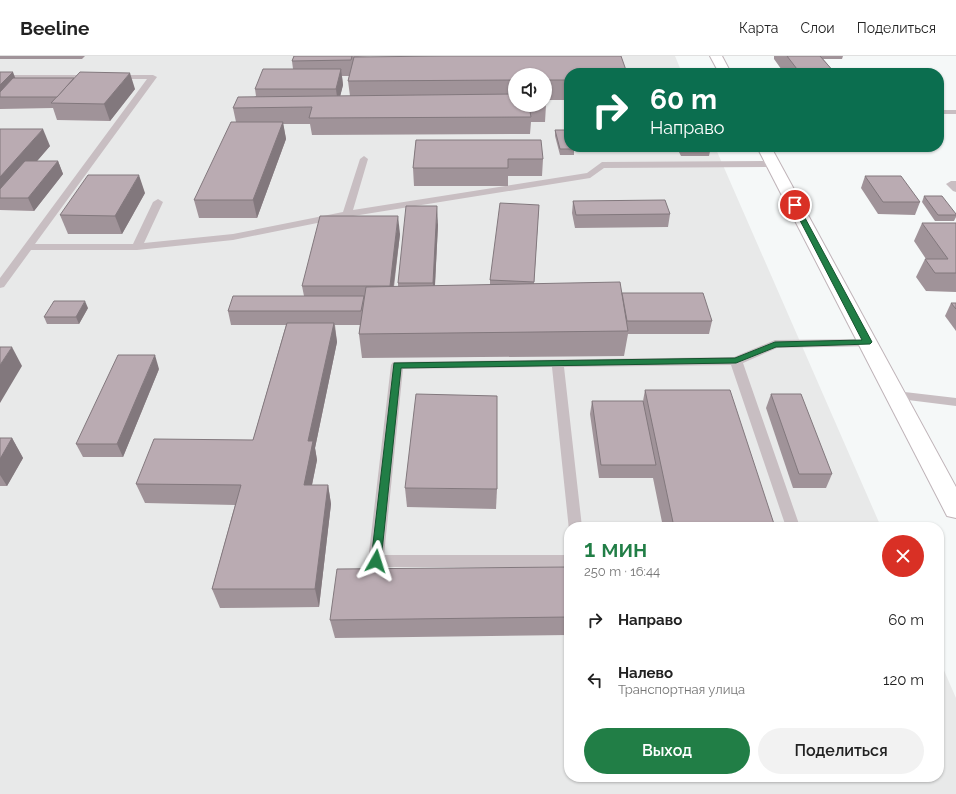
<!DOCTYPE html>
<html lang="ru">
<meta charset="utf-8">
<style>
body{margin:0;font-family:Raleway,sans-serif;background:#f2f2f2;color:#222;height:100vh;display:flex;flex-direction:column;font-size:15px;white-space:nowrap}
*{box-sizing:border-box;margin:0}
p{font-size:13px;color:#767676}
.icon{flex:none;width:22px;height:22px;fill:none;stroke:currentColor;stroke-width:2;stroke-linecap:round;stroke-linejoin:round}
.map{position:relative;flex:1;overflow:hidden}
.sheet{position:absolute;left:564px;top:466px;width:380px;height:260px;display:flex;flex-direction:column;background:#fff;border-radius:16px;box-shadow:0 1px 3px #0004}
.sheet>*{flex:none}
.hud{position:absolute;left:564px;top:12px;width:380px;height:84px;border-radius:16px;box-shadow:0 1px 3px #0004;background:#0b6e4f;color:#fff;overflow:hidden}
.fabs{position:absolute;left:508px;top:12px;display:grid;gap:8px}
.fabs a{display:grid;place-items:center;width:44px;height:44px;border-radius:50%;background:#fff;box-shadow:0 1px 3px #0004;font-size:20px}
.pin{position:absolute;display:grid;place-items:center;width:34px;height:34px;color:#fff;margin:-17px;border:2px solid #fff;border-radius:50%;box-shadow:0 1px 4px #0007}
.me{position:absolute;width:44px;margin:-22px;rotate:6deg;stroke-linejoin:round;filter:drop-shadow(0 0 3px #0008)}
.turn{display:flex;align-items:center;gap:14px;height:84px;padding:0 20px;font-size:18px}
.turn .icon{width:52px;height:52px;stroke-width:2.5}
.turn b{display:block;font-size:28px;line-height:34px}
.round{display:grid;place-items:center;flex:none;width:42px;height:42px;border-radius:21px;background:#f2f2f2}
.headline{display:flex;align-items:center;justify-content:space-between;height:68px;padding:0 20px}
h1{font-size:24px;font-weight:600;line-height:30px;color:#217e46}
.button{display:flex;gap:8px;margin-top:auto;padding:8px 20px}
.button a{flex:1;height:46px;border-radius:24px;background:#217e46;color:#fff;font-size:16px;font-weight:600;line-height:46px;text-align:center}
.button a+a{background:#f2f2f2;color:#222}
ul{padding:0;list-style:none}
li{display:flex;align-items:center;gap:12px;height:60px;padding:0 20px}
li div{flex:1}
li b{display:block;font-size:15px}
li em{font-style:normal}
header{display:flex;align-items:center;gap:24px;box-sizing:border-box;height:56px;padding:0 20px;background:#fff;border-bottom:1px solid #e0e0e0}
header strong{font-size:19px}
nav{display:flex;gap:22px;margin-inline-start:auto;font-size:14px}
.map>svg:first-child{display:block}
.built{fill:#e8e9e9;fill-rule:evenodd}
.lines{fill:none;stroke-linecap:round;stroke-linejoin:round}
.secondary-casing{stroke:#bfb3b8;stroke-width:2}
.service{fill:#c8bec2;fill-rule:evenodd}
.secondary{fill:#fff;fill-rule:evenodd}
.wall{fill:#a09399;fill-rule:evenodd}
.shaded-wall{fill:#82787d}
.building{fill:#baabb2;stroke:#82787d}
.route{fill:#217e46;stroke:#15522e}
</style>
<header>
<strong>Beeline</strong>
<nav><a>Карта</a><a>Слои</a><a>Поделиться</a></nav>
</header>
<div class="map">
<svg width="956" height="738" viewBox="0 0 956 738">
<rect width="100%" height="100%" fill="#f5f8f8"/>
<path class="built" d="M0,0H675L682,17H569V91H715L881,471H569V721H939V603L956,642V738H0ZM515,19H545V49H515Z"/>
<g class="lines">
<defs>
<g id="secondary">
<polygon points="710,0 722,0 731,17 719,17"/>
<polygon points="757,91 771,91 956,431 956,462 947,460"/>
</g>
</defs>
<use href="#secondary" class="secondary-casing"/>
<g class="service">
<polygon points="0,19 93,19 97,21 93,23 0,23"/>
<polygon points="111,19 153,19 157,21 35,188 133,188 153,146 158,143 163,146 144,187 233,178 343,156 360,103 364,100 368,103 353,154 587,117 602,106 773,105 777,108 773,111 604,112 590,122 347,161 233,184 137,194 31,194 4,231 0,232 0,222 147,23 111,23"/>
<rect x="939" y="54" width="17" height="4"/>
<polygon points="951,125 956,125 956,136 953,135 946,128"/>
<polygon points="868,283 874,287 872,290 777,292 743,307 800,471 786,471 731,309 564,311 582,471 569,471 569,474 552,311 403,313 384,499 569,499 569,511 376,511 371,509 368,505 391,309 393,306 734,301 775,284"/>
<polygon points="896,335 956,342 956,350 892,342 890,339 892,336"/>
</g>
<use href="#secondary" class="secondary"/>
</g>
<g class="wall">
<polygon points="0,0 85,0 82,3 0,3"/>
<path d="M294,0H358L569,17V91H711L709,100H681L678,94L574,95V99H560L555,80V74H568L564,53V44H545V19H515V49H546L545,66H531L530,78L312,79L310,68H283L286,83L257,162H199L194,144L236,66L233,52L256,40L255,33L293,13L292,5ZM342,20H349L348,25L350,40H340L343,29Z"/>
<polygon points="774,0 843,0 842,3 823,3 835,17 784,17 774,3"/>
<polygon points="0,16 15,22 74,22 74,23 135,33 110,65 57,64 53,52 0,53"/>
<polygon points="0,73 50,90 37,105 58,105 63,118 34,155 0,154"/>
<polygon points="416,84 543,103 542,120 508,120 508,130 414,130 413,112"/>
<polygon points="865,120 920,146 915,159 878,158 861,132"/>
<polygon points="145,137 122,178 68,178 60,159"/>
<polygon points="924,140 956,158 956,161 954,165 935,165 922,146"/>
<polygon points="573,145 670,158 668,171 575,172 572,157"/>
<polygon points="539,149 534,228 622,237 712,265 709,278 628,278 624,300 362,302 359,278 360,269 335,269 337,286 315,392 317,404 312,429 328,429 331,448 319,551 220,552 212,533 235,449 145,447 136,428 253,384 286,269 231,269 228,255 304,240 302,230 400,178 394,231 398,231 398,227 438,169 435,230 490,229 490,224"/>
<polygon points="922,167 956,167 956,236 926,235 916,221 925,203 926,203 914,185"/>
<polygon points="951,247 956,247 956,275 945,260"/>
<polygon points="88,252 79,268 47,268 44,261"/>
<polygon points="159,313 123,401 83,401 76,388"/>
<polygon points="645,334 775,471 663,471 653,422 599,422 590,358 592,345 643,345"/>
<polygon points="771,338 832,418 826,432 793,432 766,352"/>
<polygon points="0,382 12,382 23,402 7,430 0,430"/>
<polygon points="405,432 497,433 496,453 407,451"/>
<polygon points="569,511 569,579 335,582 330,564"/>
</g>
<g class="shaded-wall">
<polygon points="341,13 343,29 338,49 336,33"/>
<polygon points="13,16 19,32 0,41 0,29"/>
<polygon points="130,17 135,33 110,65 104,48"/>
<polygon points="283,66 286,83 257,162 253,144"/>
<polygon points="43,73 50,90 5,142 0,142 0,121"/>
<polygon points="58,105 63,118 34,155 28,142"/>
<polygon points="139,119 145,137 122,178 115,160"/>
<polygon points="437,150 438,169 434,246 433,227"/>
<polygon points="398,160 400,178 391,249 390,230"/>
<polygon points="85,245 88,252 79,268 76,261"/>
<polygon points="334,267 337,286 315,392 317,404 308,448 304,429 308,385"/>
<polygon points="12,291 22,310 0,347 0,309"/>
<polygon points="155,299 159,313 123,401 117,388"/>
<polygon points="12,382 23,402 7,430 0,419 0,403"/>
<polygon points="328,429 331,448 319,551 315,533"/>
</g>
<g class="building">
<polygon points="294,0 352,0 351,4 292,5"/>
<polygon points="445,0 621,0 627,17 569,17 569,24 545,24 545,19 515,19 515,24 348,25 354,1"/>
<polygon points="787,0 820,0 835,17 800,17"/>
<polygon points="263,13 341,13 336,33 255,33"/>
<polygon points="0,16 13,16 0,29"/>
<polygon points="80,16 130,17 104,48 51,47"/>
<polygon points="13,22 74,22 57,41 0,41 0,36"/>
<polygon points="515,38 515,49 545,49 545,46 546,49 529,50 531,61 309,62 312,51 233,52 238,41"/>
<polygon points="565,42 569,42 569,61"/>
<polygon points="231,66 283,66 253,144 194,144"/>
<polygon points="0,73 43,73 0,121"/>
<polygon points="555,74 569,74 569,91 574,91 574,93 560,93"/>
<polygon points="416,84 541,84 543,103 508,103 508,112 413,112"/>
<polygon points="25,105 58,105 28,142 0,142 0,133"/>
<polygon points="88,119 139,119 115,160 60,159"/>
<polygon points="865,120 901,120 920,146 883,146"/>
<polygon points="924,140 942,140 956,158 956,159 938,159"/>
<polygon points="665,144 670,158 576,159 573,145"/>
<polygon points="500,147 539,149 534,226 490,224"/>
<polygon points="406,150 437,150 433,227 398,227"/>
<polygon points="320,160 398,160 390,230 302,230"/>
<polygon points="922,167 956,167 956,217 935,217 925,203 948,203"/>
<polygon points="620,226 628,275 359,278 366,231"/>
<polygon points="622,237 703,237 712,265 627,265"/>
<polygon points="233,240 364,240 361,255 228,255"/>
<polygon points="54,245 85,245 76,261 44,261"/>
<polygon points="951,247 956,247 956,253"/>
<polygon points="287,267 334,267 308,385 313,385 304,429 328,429 315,533 212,533 241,429 136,428 154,383 253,384"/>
<polygon points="0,291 12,291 0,309"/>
<polygon points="118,299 155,299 117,388 76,388"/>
<polygon points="645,334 730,334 775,471 674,471"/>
<polygon points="416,338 497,340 497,433 405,432"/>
<polygon points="771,338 801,338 832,418 799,418"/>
<polygon points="592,345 643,345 656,409 601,409"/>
<polygon points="0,382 12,382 0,403"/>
<polygon points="569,511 569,561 330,564 337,513"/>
</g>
<polygon class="route" points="795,147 798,149 872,286 870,288 776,291 736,307 401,312 381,505 380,508 372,508 371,505 394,307 735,302 775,286 862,284 792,149"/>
</svg>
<div class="fabs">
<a><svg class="icon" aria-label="sound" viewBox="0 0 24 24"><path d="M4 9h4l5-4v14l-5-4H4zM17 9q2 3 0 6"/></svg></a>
</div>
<div class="pin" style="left:795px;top:149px;background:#d93025"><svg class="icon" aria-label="arrive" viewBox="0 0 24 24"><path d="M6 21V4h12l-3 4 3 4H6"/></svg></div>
<svg class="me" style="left:376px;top:505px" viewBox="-20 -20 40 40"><path d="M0-17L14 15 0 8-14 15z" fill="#217e46" stroke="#fff" stroke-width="4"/></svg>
<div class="hud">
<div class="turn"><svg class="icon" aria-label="right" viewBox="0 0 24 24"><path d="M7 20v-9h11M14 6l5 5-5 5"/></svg><div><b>60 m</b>Направо</div></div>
</div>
<section class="sheet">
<div class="headline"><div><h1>1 мин</h1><p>250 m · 16:44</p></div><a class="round" style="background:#d93025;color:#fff"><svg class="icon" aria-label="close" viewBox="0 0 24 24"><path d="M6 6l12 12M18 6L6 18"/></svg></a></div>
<ul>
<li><svg class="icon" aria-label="right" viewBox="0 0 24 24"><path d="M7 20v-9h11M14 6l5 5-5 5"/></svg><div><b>Направо</b></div><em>60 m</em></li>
<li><svg class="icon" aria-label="left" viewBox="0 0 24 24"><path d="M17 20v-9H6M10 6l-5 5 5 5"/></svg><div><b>Налево</b><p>Транспортная улица</p></div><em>120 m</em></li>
</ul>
<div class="button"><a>Выход</a><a>Поделиться</a></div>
</section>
</div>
